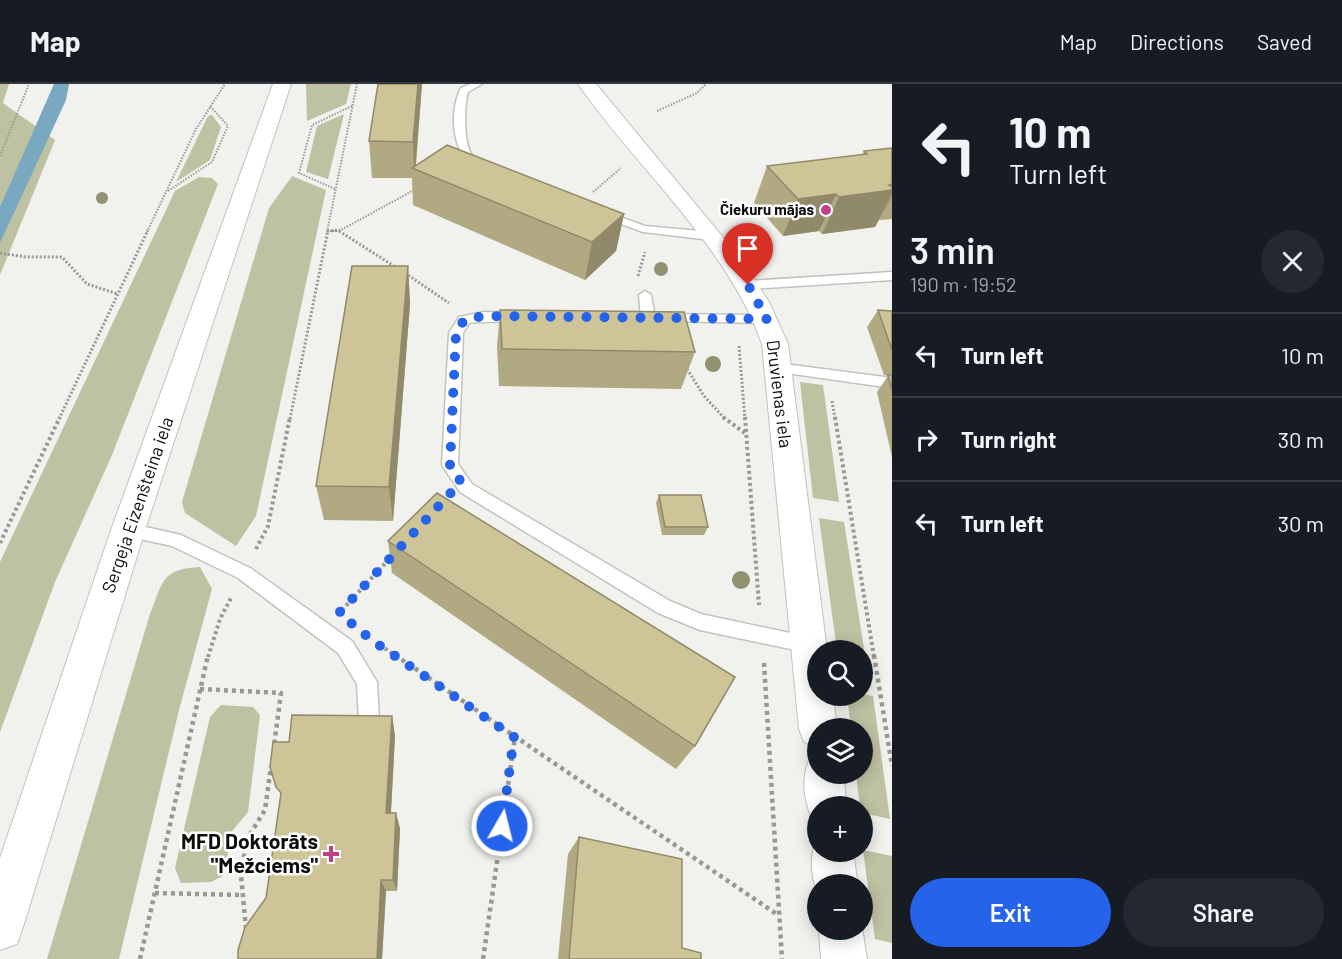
<!DOCTYPE html>
<meta charset="utf-8">
<style>
body{margin:0;font-family:Barlow,sans-serif;background:#242831;color:#f1f3f6;height:100vh;display:flex;flex-direction:column;font-size:22px;white-space:nowrap}
*{box-sizing:border-box;margin:0}
p{font-size:20px;color:#9ea1a6}
.icon{flex:none;width:33px;height:33px;fill:none;stroke:currentColor;stroke-width:2;stroke-linecap:round;stroke-linejoin:round}
.map{position:relative;flex:1;overflow:hidden}
.side{display:flex;flex-direction:column;background:#171b24;width:450px}
.side>*{flex:none}
.top-card{background:#171b24;color:#f1f3f6;overflow:hidden}
.controls{position:absolute;left:807px;top:556px;display:grid;gap:12px}
.controls a{display:grid;place-items:center;width:66px;height:66px;border-radius:50%;background:#171b24;box-shadow:0 3px 15px #0003;font-size:30px}
.pin{position:absolute;display:grid;place-items:center;width:51px;height:51px;color:#fff;margin:-62px -26px;border-radius:50% 50% 50% 0;rotate:-45deg;box-shadow:0 0 6px #0007}
.pin .icon{rotate:45deg}
.me{position:absolute;width:66px;margin:-33px;rotate:8deg;stroke-linejoin:round;filter:drop-shadow(0 0 4px #0008)}
.turn{display:flex;align-items:center;gap:21px;height:126px;padding:0 18px;font-size:27px}
.turn .icon{width:78px;height:78px;stroke-width:2.5}
.turn b{display:block;font-size:42px;line-height:51px}
.round{display:grid;place-items:center;flex:none;width:63px;height:63px;border-radius:32px;background:#242831}
.headline{display:flex;align-items:center;justify-content:space-between;height:102px;padding:0 18px}
h1{font-size:36px;font-weight:600;line-height:45px}
.button{display:flex;gap:12px;margin-top:auto;padding:12px 18px}
.button a{flex:1;height:69px;border-radius:36px;background:#2563eb;color:#fff;font-size:24px;font-weight:600;line-height:69px;text-align:center}
.button a+a{background:#242831;color:#f1f3f6}
ul{padding:0;list-style:none}
li{display:flex;align-items:center;gap:18px;height:84px;padding:0 18px;border-top:2px solid #363941}
li div{flex:1}
li b{display:block;font-size:22px}
li em{font-style:normal}
header{display:flex;align-items:center;gap:36px;box-sizing:border-box;height:84px;padding:0 30px;background:#171b24;border-bottom:2px solid #363941}
header strong{font-size:28px}
nav{display:flex;gap:33px;margin-inline-start:auto;font-size:21px}
main{display:flex;flex:1;min-height:0}
.map>svg:first-child{display:block}
.green{fill:#bec1a2}
.water{fill:#79a8c1}
.lines{fill:none;stroke-linecap:round;stroke-linejoin:round}
.lane-casing{stroke:#c2c2bf;stroke-width:3}
.street-casing{stroke:#c2c2bf;stroke-width:2}
.secondary-casing{stroke:#c2c2bf;stroke-width:2}
.path-far3{stroke:#989895;stroke-width:2;stroke-dasharray:1.5 1.5;stroke-linecap:butt}
.path-far2{stroke:#989895;stroke-width:3;stroke-dasharray:2 2;stroke-linecap:butt}
.path-far1{stroke:#989895;stroke-width:4;stroke-dasharray:3 3;stroke-linecap:butt}
.path{stroke:#989895;stroke-width:4.5;stroke-dasharray:4 4;stroke-linecap:butt}
.lane{fill:#fff;fill-rule:evenodd}
.street{fill:#fff;fill-rule:evenodd}
.secondary{fill:#fff;fill-rule:evenodd}
.tree{fill:#919272}
.wall{fill:#b0a982}
.shaded-wall{fill:#90896a}
.building{fill:#cdc497;stroke:#90896a;stroke-width:1.5}
.route{stroke:#2563eb;stroke-width:10;stroke-dasharray:0 18}
.poi-dot{fill:#c23f86;stroke:#fff;stroke-width:2}
.labels{text-anchor:middle;stroke-width:5;stroke-linejoin:round;paint-order:stroke}
.far-poi-label{font-size:15px;font-weight:bold;fill:#0d0d0b;stroke:#fff;text-anchor:end}
.street-label{font-size:18px;fill:#0d0d0b;stroke:#fff}
.near-poi-label{font-size:21px;font-weight:bold;fill:#0d0d0b;stroke:#fff;text-anchor:end}
</style>
<header>
<strong>Map</strong>
<nav><a>Map</a><a>Directions</a><a>Saved</a></nav>
</header>
<main>
<div class="map">
<svg width="892" height="875" viewBox="0 0 892 875">
<rect width="100%" height="100%" fill="#f1f1ed"/>
<g class="green">
<polygon points="0,0 9,0 3,19 55,56 0,191"/>
<polygon points="306,0 351,0 346,20 307,37"/>
<polygon points="344,30 328,95 306,88 317,42"/>
<polygon points="212,31 221,43 210,76 176,98 208,32"/>
<polygon points="292,92 326,106 256,432 236,462 185,429 182,418 269,124"/>
<polygon points="199,93 212,94 218,100 112,371 55,498 0,648 0,478 175,107"/>
<polygon points="800,298 823,301 839,418 813,414"/>
<polygon points="819,434 844,438 866,577 863,577 862,567 837,567"/>
<path d="M200,483L212,505L179,626L119,875H47L150,530C163,498 161,485 200,483Z"/>
<polygon points="863,610 873,612 890,735 863,729 862,723 860,723 856,690 862,690 862,645 851,645 847,612"/>
<polygon points="221,621 253,623 260,631 248,728 233,746 223,792 211,798 181,799 175,784 210,633"/>
<polygon points="863,766 892,772 892,859 875,855"/>
</g>
<polygon class="water" points="54,0 69,0 66,16 0,159 0,123"/>
<g class="lines">
<defs>
<g id="lane">
<path d="M470,0H482L468,8C464,22 463,58 472,71C475,76 483,79 487,83L482,86C452,77 448,29 461,4Z"/>
<polygon points="604,127 645,142 711,148 717,152 711,156 643,148 600,132 598,130"/>
<polygon points="892,188 892,196 748,205 742,201 748,197"/>
<polygon points="645,207 651,211 655,234 648,238 641,234 639,211"/>
<path d="M484,228L520,229L527,233C520,239 482,237 469,239L463,249L458,380L472,400L670,517L701,530L809,553L816,555L818,561L816,567L809,569L700,546L658,529L460,408L442,381L449,249L459,233Z"/>
<polygon points="663,230 767,231 774,235 767,239 658,237 656,234 658,231"/>
<polygon points="777,279 892,294 892,304 772,287 770,284"/>
<polygon points="128,439 181,451 250,484 352,557 377,598 379,638 376,645 369,648 362,645 359,638 357,600 338,569 238,494 172,462 122,451 120,446 122,441"/>
</g>
<g id="street">
<path d="M578,0H596L741,175L769,218L788,260L827,567H818V612H833L837,645H818V664L804,658L799,645L762,260C728,162 637,85 578,0Z"/>
<path d="M818,672V690H843L847,723H818V739L813,737C804,717 801,696 809,676Z"/>
<path d="M817,753L818,768H853L858,801H818V809C810,791 810,771 817,753Z"/>
<polygon points="862,844 867,875 821,875 819,846 862,846"/>
</g>
<polygon id="secondary" points="273,0 291,0 145,446 23,843 17,860 0,866 0,774 111,446"/>
</defs>
<use href="#lane" class="lane-casing"/>
<use href="#street" class="street-casing"/>
<use href="#secondary" class="secondary-casing"/>
<g class="path-far3">
<polyline points="657,27 697,9 706,0"/>
<polyline points="0,72 29,0"/>
<polyline points="335,105 299,89 312,41 352,22"/>
<polyline points="168,107 212,78 228,42 210,22"/>
<polyline points="593,108 621,84"/>
<polyline points="327,147 339,147 416,105"/>
<polyline points="147,148 196,45 225,0"/>
<polyline points="327,148 357,0"/>
</g>
<g class="path-far2">
<polyline points="327,147 340,146"/>
<polyline points="339,147 397,184"/>
<polyline points="0,169 26,173 62,173 87,200 118,210"/>
<polyline points="405,189 449,219"/>
<polyline points="638,192 645,168"/>
<polyline points="739,262 745,335"/>
<polyline points="687,285 704,312 725,335"/>
<polyline points="832,317 835,335"/>
<polyline points="59,335 148,146"/>
<polyline points="290,335 328,146"/>
</g>
<g class="path-far1">
<polyline points="723,333 745,349"/>
<polyline points="745,333 759,521"/>
<polyline points="835,333 874,573"/>
<polyline points="0,459 60,333"/>
<polyline points="256,465 268,442 290,333"/>
<polyline points="342,526 392,472"/>
<polyline points="380,561 397,573"/>
<polyline points="208,573 220,535 231,514"/>
</g>
<g class="path">
<polyline points="395,571 778,831"/>
<polyline points="874,571 892,682"/>
<polyline points="764,579 782,875"/>
<polyline points="200,605 281,609 274,662"/>
<polyline points="155,809 243,811"/>
<polyline points="246,845 241,791 247,755 265,726 271,682"/>
<polyline points="140,875 208,571"/>
<polyline points="483,875 515,653"/>
</g>
<use href="#lane" class="lane"/>
<use href="#street" class="street"/>
<use href="#secondary" class="secondary"/>
</g>
<g class="tree">
<circle cx="102" cy="114" r="6"/>
<circle cx="661" cy="185" r="7"/>
<circle cx="713" cy="280" r="8"/>
<circle cx="741" cy="496" r="9"/>
</g>
<g class="wall">
<polygon points="378,0 422,0 416,82 624,130 616,167 585,196 413,121 412,94 372,94 369,57"/>
<polygon points="892,64 892,135 879,136 875,143 822,150 819,147 783,152 754,119 767,82 862,71 864,67"/>
<polygon points="408,182 410,220 393,437 324,436 316,402"/>
<polygon points="500,226 695,268 681,305 499,302 497,263"/>
<polygon points="878,226 892,227 892,373 877,308 888,292 884,291 867,243"/>
<polygon points="659,411 708,443 704,451 662,451 656,419"/>
<polygon points="388,457 695,662 676,685 392,489"/>
<polygon points="392,632 395,652 391,729 400,744 397,807 386,807 382,875 238,875 266,814 289,658"/>
<polygon points="579,753 682,864 701,875 558,875 568,770"/>
</g>
<g class="shaded-wall">
<polygon points="418,0 422,0 415,86 414,85 413,58"/>
<polygon points="892,106 892,111 875,143 822,150 839,113"/>
<polygon points="836,110 819,147 783,152 798,115"/>
<polygon points="624,130 616,167 585,196 592,158"/>
<polygon points="408,182 410,220 393,437 389,403"/>
<polygon points="392,632 395,652 390,744 386,729"/>
<polygon points="396,729 400,744 397,807 393,796"/>
<polygon points="381,796 386,807 382,875 377,875"/>
</g>
<g class="building">
<polygon points="378,0 418,0 413,58 369,57"/>
<polygon points="447,61 624,130 592,158 412,84"/>
<polygon points="892,64 892,100 889,101 892,103 892,106 839,113 836,110 798,115 767,82 867,70 864,67"/>
<polygon points="352,182 408,182 389,403 316,402"/>
<polygon points="500,226 684,228 695,268 502,265"/>
<polygon points="878,226 892,227 892,266"/>
<polygon points="888,291 892,291 892,306"/>
<polygon points="437,409 735,593 695,662 388,457"/>
<polygon points="659,411 701,411 708,443 665,443"/>
<polygon points="292,631 392,632 386,729 396,729 393,796 381,796 377,875 238,875 238,866 245,843 266,814 281,709 276,703 270,683 273,658 289,658"/>
<polygon points="579,753 682,775 682,864 701,869 701,875 569,875"/>
</g>
<g class="lines">
<polyline class="route" points="502,742 514,653 373,557 339,529 461,398 450,381 456,249 464,236 484,232 767,235 748,201"/>
</g>
<g class="poi-dot">
<circle cx="826" cy="126" r="6"/>
<path d="M328 761h6v6h6v6h-6v6h-6v-6h-6v-6h6z"/>
</g>
<g class="labels">
<g class="far-poi-label">
<text x="814" y="131">Čiekuru mājas</text>
</g>
<g class="street-label">
<text transform="translate(779 310) rotate(83)" y="6">Druvienas iela</text>
<text transform="translate(138 421) rotate(-71)" y="6">Sergeja Eizenšteina iela</text>
</g>
<g class="near-poi-label">
<text x="318" y="765">MFD Doktorāts<tspan x="318" dy="24">"Mežciems"</tspan></text>
</g>
</g>
</svg>
<div class="controls">
<a><svg class="icon" aria-label="search" viewBox="0 0 24 24"><circle cx="10" cy="10" r="6"/><path d="M15 15l6 6"/></svg></a>
<a><svg class="icon" aria-label="layers" viewBox="0 0 24 24"><path d="M12 4l9 5-9 5-9-5zM3 14l9 5 9-5"/></svg></a>
<a>+</a>
<a>−</a>
</div>
<div class="pin" style="left:748px;top:201px;background:#d93025"><svg class="icon" aria-label="arrive" viewBox="0 0 24 24"><path d="M6 21V4h12l-3 4 3 4H6"/></svg></div>
<svg class="me" style="left:502px;top:742px" viewBox="-20 -20 40 40"><circle r="17" fill="#2563eb" stroke="#fff" stroke-width="3"/><path d="M0-11L8 9 0 5-8 9z" fill="#fff"/></svg>
</div>
<section class="side">
<div class="top-card">
<div class="turn"><svg class="icon" aria-label="left" viewBox="0 0 24 24"><path d="M17 20v-9H6M10 6l-5 5 5 5"/></svg><div><b>10 m</b>Turn left</div></div>
</div>
<div class="headline"><div><h1>3 min</h1><p>190 m · 19:52</p></div><a class="round"><svg class="icon" aria-label="close" viewBox="0 0 24 24"><path d="M6 6l12 12M18 6L6 18"/></svg></a></div>
<ul>
<li><svg class="icon" aria-label="left" viewBox="0 0 24 24"><path d="M17 20v-9H6M10 6l-5 5 5 5"/></svg><div><b>Turn left</b></div><em>10 m</em></li>
<li><svg class="icon" aria-label="right" viewBox="0 0 24 24"><path d="M7 20v-9h11M14 6l5 5-5 5"/></svg><div><b>Turn right</b></div><em>30 m</em></li>
<li><svg class="icon" aria-label="left" viewBox="0 0 24 24"><path d="M17 20v-9H6M10 6l-5 5 5 5"/></svg><div><b>Turn left</b></div><em>30 m</em></li>
</ul>
<div class="button"><a>Exit</a><a>Share</a></div>
</section>
</main>
